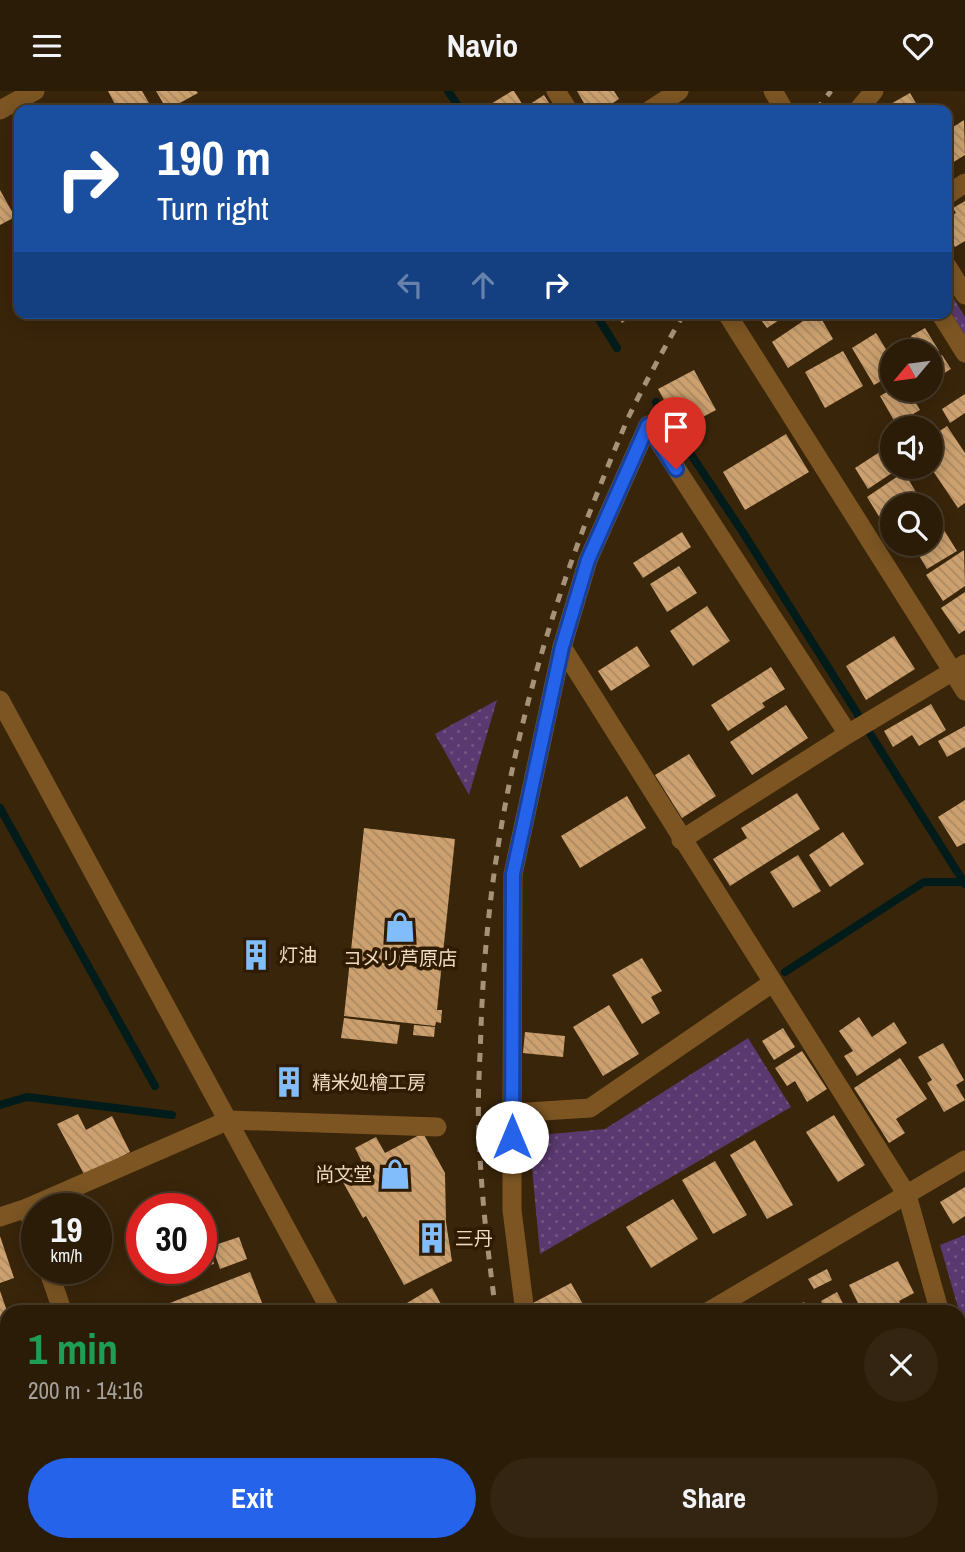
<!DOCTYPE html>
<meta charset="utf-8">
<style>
body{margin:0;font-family:"Archivo Narrow","Noto Sans JP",sans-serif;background:#332512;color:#f1f3f6;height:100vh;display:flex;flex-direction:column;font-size:26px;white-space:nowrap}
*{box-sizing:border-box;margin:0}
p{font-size:23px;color:#a6a19c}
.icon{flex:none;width:38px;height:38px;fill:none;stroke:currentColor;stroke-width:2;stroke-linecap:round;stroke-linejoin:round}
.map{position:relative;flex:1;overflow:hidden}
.side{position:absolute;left:0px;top:1214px;width:966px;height:247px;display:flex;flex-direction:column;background:#2b1c08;border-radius:21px 21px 0 0;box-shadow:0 4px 18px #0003,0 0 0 2px #473a29}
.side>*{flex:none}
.banner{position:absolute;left:14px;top:14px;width:938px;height:214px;border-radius:14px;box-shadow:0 4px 18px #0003,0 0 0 2px #473a29;background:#1a4fa0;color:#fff;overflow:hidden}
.needle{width:46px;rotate:241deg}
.controls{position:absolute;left:880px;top:248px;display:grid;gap:14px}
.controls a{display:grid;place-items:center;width:63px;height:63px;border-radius:50%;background:#2b1c08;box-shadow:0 4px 18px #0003,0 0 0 2px #473a29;font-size:35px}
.speed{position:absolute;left:21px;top:1102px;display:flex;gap:14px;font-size:35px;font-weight:700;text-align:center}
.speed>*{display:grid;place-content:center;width:91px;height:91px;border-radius:50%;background:#2b1c08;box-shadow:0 4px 18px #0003,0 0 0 2px #473a29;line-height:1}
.speed small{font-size:18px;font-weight:400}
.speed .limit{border:10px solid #d22;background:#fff;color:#111}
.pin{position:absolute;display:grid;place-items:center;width:60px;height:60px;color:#fff;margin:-72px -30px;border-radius:50% 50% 50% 0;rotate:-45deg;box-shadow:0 0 7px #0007}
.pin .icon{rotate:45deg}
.me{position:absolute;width:77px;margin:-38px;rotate:0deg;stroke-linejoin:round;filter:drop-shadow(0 0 5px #0008)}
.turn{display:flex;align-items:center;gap:24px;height:147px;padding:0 28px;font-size:32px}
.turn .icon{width:91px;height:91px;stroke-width:2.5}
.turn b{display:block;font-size:49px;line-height:60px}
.lanes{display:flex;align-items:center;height:66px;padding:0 28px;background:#0003;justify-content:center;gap:35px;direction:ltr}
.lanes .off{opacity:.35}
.round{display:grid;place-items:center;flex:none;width:74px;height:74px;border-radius:37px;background:#332512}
.headline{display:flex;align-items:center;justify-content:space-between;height:119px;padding:0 28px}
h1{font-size:42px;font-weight:800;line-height:52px;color:#1e9e55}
.primary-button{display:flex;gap:14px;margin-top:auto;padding:14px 28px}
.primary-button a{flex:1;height:80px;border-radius:42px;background:#2563eb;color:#fff;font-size:28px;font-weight:800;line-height:80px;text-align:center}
.primary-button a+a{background:#332512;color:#f1f3f6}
header{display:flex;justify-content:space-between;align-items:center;height:91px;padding:0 28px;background:#2b1c08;font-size:32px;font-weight:800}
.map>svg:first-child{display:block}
.grass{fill:url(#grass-dots)}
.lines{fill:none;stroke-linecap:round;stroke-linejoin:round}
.stream{stroke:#001c1a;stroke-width:8}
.building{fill:url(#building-back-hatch)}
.minor{stroke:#7c5523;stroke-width:19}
.tertiary{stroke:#7c5523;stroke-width:19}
.rail{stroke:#a79178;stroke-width:5;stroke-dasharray:9 9;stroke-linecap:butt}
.route-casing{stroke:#184099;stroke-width:18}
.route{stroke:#2563eb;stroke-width:12}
.labels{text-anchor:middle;stroke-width:7;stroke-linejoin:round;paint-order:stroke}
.poi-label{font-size:19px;fill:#f0dac1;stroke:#2f1b02;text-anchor:start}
</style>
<header><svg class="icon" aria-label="menu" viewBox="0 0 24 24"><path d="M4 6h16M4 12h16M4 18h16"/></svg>Navio<svg class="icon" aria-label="heart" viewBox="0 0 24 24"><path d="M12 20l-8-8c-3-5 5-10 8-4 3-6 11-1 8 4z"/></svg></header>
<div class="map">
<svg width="965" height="1461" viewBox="0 0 965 1461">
<defs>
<pattern id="grass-dots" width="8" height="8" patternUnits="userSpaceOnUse" patternTransform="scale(1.75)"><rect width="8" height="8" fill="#59396f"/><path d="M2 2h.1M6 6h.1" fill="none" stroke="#715582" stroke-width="1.8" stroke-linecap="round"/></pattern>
<pattern id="building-back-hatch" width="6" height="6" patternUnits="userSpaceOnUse" patternTransform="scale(1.75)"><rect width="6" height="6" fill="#cca16f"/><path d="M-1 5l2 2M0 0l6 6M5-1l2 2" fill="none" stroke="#ab8962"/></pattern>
</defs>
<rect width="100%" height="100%" fill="#39250a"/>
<g class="grass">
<polygon points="947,196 965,226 965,245 947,214"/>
<polygon points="497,609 469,704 435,643"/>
<polygon points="748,947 791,1016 540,1163 529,1045 605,1038"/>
<polygon points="965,1144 965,1241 940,1154"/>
</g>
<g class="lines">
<g class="stream">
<polyline points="448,0 461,19"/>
<polyline points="595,222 617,257"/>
<polyline points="656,311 742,440 965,793"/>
<polyline points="0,717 155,995"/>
<polyline points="785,881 924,791 963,791"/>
<polyline points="0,1014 27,1006 172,1024"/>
</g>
</g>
<g class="building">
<polygon points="108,0 142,0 153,19 118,19"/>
<polygon points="156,0 196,0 198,2 167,19"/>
<polygon points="512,0 514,0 526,19 492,19 489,14"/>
<polygon points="577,0 614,0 619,8 602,19 588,19"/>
<polygon points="910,2 920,19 925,16 926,19 889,19 887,15"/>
<polygon points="544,4 551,15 544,19 530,19 527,15"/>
<polygon points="964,29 965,64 947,75 947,40"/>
<polygon points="0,99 15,126 0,134"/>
<polygon points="965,110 965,150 955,156 947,141 947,127 956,122 953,117"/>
<polygon points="615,222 636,222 622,232"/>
<polygon points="756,222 790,222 767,237"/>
<polygon points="815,222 818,222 833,248 788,277 772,251"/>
<polygon points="925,237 939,260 931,265 931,261 920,261 911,245"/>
<polygon points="876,242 892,268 892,284 874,294 852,257"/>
<polygon points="843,260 863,295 825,317 805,281"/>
<polygon points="942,264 951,278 936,287 931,279 931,270"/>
<polygon points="694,279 716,319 680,338 658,298"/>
<polygon points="892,298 913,299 914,302 911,304 920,319 896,333 880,305"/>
<polygon points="965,303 965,322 950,332 942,318"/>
<polygon points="947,335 965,362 965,412 958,417 931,377 931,346"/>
<polygon points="786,343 809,381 745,419 723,381"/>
<polygon points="892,353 892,376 901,376 868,398 855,377"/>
<polygon points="904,381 920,408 909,415 892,415 892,426 883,432 867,406"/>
<polygon points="924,407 929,415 913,415"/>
<polygon points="931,418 957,460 927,478 912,453 931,453"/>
<polygon points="682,441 691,456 643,487 633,472"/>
<polygon points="964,459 965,495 943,510 926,484"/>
<polygon points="679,475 697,502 667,521 650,493"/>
<polygon points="965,501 965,539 959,543 941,517"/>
<polygon points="707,515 730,550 693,575 670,540"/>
<polygon points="894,545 915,578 866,609 846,575"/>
<polygon points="637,555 650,575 611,600 598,580"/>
<polygon points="771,576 785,598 762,612 765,616 728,640 711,614"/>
<polygon points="931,613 946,639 919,655 912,644 893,656 884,640"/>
<polygon points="786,614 808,647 752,684 730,651"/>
<polygon points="965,635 965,656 947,666 938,650"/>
<polygon points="689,663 716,705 682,727 655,684"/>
<polygon points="797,702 820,738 730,795 713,768 747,747 741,737"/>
<polygon points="627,705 646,737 580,777 561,745"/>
<polygon points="965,709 965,752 957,756 938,726"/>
<polygon points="364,737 455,748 437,919 442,919 441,932 436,931 435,935 344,925"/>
<polygon points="843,741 864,773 830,796 809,764"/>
<polygon points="798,764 821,800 793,817 770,781"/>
<polygon points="256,849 265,866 253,873 244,856"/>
<polygon points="642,867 662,900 651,906 660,922 642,933 612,884"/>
<polygon points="609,914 639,963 603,985 573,936"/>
<polygon points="859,926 872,946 894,931 907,952 857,985 844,965 853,960 839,940"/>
<polygon points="344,927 400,934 397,953 341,947"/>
<polygon points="414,934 435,936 434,946 413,944"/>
<polygon points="783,937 795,956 774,969 762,950"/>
<polygon points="525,941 565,945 563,966 523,962"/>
<polygon points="943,952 964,989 956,994 965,1009 944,1021 927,992 932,989 918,966"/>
<polygon points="802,960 827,998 807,1011 795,990 787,995 775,977"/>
<polygon points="900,967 927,1008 896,1028 905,1042 889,1052 854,997"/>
<rect x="283" y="983" width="12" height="16"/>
<polygon points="78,1023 86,1039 112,1025 130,1061 85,1085 57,1033"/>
<polygon points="834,1024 865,1074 838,1091 806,1041"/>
<polygon points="423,1042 445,1082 446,1131 452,1170 404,1194 366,1125 363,1127 339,1084 362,1071 355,1057 376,1046 385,1062"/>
<polygon points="755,1049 793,1114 767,1128 730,1064"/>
<polygon points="715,1070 747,1124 713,1143 682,1089"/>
<polygon points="965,1096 965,1125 953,1133 940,1111"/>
<polygon points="673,1108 698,1148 651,1177 626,1136"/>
<polygon points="0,1145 14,1187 0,1192"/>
<polygon points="239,1146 247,1168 220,1178 212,1155"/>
<polygon points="208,1150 214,1173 201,1176 201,1152"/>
<polygon points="898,1170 914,1202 899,1210 905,1222 863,1222 849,1194"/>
<polygon points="161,1178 193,1178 193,1179 164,1186"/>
<polygon points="827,1178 832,1189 814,1198 808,1188"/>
<polygon points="250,1181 266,1222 165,1222 162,1215"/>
<polygon points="571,1192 588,1222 538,1222 533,1212"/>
<polygon points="432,1197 446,1222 399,1222 397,1218"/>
<polygon points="0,1200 7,1220 7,1228 0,1230"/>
<polygon points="837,1201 848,1222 827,1222 821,1210"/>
<polygon points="804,1211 809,1222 784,1222"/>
<polygon points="71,1454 81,1454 84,1461 51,1461"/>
<polygon points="156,1454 172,1454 173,1455 157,1459"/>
<polygon points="184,1454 197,1454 199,1461 170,1461 170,1459"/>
<polygon points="704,1454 713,1454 716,1461 690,1461"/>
<polygon points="735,1454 780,1454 783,1461 738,1461"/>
</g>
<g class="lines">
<g class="minor">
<polyline points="556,0 568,19"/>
<polyline points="773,0 783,17"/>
<polyline points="0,19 35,0"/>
<polyline points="650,19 679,0"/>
<polyline points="858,19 874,0"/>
<polyline points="947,104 965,92"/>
<polyline points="947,175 965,204"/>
<polyline points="730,222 729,226 965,600"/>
<polyline points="940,222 965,262"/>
<polyline points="562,556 588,469 648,334 848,643"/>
<polyline points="681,749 848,643 965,573"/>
<polyline points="772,892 590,1017 512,1022 513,783 562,556 907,1104 940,1222"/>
<polyline points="512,1022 512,1119 525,1222"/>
<polyline points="27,1117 37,1146"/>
<polyline points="0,1126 27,1117 229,1029 437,1036"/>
<polyline points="48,1178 63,1222"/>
<polyline points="959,1289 965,1310"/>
<polyline points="0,1361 7,1358"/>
<polyline points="137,1454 139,1461"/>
<polyline points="565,1454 567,1461"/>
<polyline points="790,1454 793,1461"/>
</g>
<g class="tertiary">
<polyline points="0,609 332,1222"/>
<polyline points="706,1222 965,1069"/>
<polyline points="457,1454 461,1461"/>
<polyline points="286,1461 297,1454"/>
</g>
<g class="rail">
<polyline points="816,19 831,0"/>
<path d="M496,1222C488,1162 481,1103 479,1043C477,1008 480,972 481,937C487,756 524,592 589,423C602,390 615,357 629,325C646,290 665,256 684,222"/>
<polyline points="547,1454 549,1461"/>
</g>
</g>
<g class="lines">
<defs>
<polyline id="route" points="512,1046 513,783 562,556 588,469 648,334 676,378"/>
</defs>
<use href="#route" class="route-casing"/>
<use href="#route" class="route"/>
</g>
<defs>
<symbol id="shop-bare" viewBox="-9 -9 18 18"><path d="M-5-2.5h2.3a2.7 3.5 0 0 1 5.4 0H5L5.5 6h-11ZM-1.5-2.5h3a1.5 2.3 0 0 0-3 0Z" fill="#81bdfa" stroke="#2f1b02" stroke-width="2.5" paint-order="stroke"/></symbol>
<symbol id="building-bare" viewBox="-9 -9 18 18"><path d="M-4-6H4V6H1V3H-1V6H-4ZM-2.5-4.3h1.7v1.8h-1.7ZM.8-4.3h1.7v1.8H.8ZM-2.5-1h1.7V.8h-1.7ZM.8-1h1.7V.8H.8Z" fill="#81bdfa" stroke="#2f1b02" stroke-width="2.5" paint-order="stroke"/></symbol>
</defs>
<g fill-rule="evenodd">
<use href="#shop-bare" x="378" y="814" width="44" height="44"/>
<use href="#building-bare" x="234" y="842" width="44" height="44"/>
<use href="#building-bare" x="267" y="969" width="44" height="44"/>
<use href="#shop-bare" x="373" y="1061" width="44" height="44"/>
<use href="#building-bare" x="410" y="1125" width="44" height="44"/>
</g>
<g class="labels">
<g class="poi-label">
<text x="279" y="871">灯油</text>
<text x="400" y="874" text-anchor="middle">コメリ芦原店</text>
<text x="312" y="998">精米処檜工房</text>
<text x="372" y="1090" text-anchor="end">尚文堂</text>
<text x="455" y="1154">三丹</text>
</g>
</g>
</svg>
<div class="controls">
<a><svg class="needle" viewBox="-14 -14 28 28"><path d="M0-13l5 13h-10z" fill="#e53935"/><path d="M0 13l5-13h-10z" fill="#a6a19c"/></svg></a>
<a><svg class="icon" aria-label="sound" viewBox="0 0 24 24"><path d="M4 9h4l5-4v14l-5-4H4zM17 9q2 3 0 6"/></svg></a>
<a><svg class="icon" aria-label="search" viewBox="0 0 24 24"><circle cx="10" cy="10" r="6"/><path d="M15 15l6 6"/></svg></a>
</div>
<div class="speed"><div>19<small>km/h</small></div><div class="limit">30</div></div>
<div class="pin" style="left:676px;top:378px;background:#d93025"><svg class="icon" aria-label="arrive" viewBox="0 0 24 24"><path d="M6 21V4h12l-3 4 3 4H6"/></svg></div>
<svg class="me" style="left:512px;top:1046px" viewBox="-20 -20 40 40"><circle r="19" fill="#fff"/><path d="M0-13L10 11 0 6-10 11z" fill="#2563eb"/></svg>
<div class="banner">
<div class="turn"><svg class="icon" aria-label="right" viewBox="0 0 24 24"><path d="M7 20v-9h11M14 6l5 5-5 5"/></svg><div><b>190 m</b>Turn right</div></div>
<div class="lanes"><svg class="icon off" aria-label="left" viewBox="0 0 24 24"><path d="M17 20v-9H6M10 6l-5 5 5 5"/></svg><svg class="icon off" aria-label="ahead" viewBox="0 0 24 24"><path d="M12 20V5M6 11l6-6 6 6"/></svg><svg class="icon" aria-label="right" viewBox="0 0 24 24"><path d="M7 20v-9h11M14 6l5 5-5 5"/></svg></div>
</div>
<section class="side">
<div class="headline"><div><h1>1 min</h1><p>200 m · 14:16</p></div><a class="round"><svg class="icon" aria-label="close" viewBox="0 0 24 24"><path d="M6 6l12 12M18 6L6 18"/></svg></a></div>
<div class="primary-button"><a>Exit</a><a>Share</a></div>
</section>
</div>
